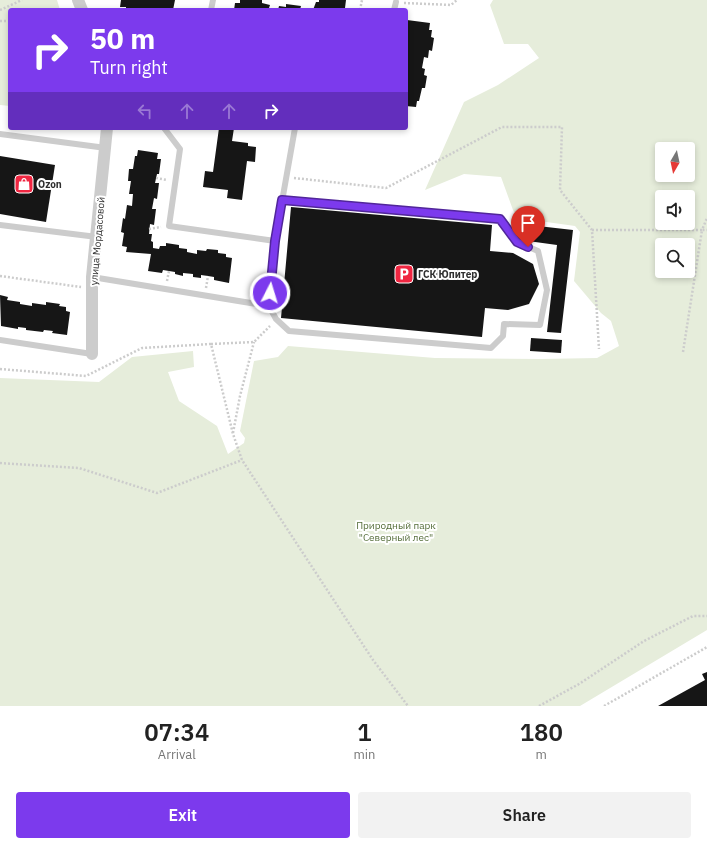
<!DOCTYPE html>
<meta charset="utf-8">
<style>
body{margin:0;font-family:"IBM Plex Sans",sans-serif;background:#f2f2f2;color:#222;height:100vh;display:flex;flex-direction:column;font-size:15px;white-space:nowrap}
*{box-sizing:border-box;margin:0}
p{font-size:13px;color:#767676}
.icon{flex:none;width:22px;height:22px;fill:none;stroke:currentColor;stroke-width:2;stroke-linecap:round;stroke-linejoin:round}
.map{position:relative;height:706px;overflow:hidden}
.sheet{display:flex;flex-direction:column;background:#fff;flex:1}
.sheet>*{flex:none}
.top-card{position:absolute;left:8px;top:8px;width:400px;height:122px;border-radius:4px;box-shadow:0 2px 6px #0003;background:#7c3aed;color:#fff;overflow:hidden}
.needle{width:26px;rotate:189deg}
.fabs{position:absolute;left:655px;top:142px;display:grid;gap:8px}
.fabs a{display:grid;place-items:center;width:40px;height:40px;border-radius:4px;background:#fff;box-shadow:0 2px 6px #0003;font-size:20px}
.pin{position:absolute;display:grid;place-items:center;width:34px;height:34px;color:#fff;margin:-41px -17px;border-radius:50% 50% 50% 0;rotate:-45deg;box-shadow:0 0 4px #0007}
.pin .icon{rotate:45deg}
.me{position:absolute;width:44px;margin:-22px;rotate:5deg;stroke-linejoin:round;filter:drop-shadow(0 0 3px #0008)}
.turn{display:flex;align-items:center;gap:14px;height:84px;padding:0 16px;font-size:18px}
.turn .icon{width:52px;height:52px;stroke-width:2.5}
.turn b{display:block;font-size:28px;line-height:34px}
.lanes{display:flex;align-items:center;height:38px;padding:0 16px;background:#0003;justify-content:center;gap:20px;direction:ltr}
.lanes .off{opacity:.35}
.eta{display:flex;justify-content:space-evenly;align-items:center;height:68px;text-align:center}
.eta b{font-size:24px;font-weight:600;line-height:28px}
.primary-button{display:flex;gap:8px;margin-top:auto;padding:8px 16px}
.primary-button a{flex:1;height:46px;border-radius:4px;background:#7c3aed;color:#fff;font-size:16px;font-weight:600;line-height:46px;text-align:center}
.primary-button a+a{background:#f2f2f2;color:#222}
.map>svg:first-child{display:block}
.green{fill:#e6eddb;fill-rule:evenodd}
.building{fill:#161616}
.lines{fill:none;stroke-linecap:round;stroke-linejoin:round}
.path{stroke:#ccc;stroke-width:2.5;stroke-dasharray:2 2;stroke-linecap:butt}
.lane{stroke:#ccc;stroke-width:6}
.street{stroke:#ccc;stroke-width:12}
.route-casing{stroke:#51269a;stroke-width:10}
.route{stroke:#7c3aed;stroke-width:7}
.labels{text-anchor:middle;stroke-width:4;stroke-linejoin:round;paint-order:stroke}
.poi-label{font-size:10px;font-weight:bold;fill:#2f2f2f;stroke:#fff;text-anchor:start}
.street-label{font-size:10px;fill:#2f2f2f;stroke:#fff}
.park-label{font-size:10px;fill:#546d39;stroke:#fff}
</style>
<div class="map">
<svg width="707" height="706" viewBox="0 0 707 706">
<rect width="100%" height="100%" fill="#fff"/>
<g class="green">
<polygon points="0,0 57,0 60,10 10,10 10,106 0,105"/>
<path d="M493,0H707V630L580,706H0V378L99,382L132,357L193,351L194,367L168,372L179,401L217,426L228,454L244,443L245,438L240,431L254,361L278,357L288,346L435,358L541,359L597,358L619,346L611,321L601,313L574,281L580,232L575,226L518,218L513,210L501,177L464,174L425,190L464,102L498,85L539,58L528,44H504L490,5ZM662,149H688V175H662ZM662,197H688V223H662ZM662,245H688V271H662Z"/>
</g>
<g class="building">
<polygon points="121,0 175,0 173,10 126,10 126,7 120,7"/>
<polygon points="240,0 262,0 262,3 270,5 269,8 276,10 234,10 235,3 240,3"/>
<polygon points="319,0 346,0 345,8 342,8 342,10 313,10 316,2 319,2"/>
<polygon points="286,4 301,6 300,10 278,10 279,6 286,7"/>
<polygon points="407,20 430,23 429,30 432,30 431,37 434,38 432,51 429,50 428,58 424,57 422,68 425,69 424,75 427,76 425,88 422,88 419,101 417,101 416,107 406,106 406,28"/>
<polygon points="219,128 234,128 232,141 248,143 248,146 256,147 255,162 247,161 242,200 227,198 228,190 203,187 205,171 213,172"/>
<polygon points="138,150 158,153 157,159 161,159 159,174 157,174 155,183 159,183 157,199 154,198 152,209 156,209 154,225 150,224 149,234 152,234 151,241 153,242 153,248 159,249 160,246 166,246 166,243 179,245 179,248 187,249 187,252 197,254 197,250 206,251 207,249 218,250 218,253 226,254 226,257 232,258 229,283 214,280 214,277 208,276 201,275 201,278 193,277 193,274 183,273 183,276 175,274 175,272 163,270 162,273 148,271 151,254 126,252 127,247 122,246 124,233 121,232 123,218 125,219 127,205 132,206 133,194 129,194 131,181 128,181 129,169 133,169 135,156 137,156"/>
<polygon points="0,156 55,165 46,222 0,214"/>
<polygon points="291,207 492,225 490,251 513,253 533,264 539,284 529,304 508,310 485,308 482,337 281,318"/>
<polygon points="529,225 573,230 561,333 547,332 557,245 528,241"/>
<polygon points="0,295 8,297 7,300 20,302 20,304 32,306 32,303 46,305 46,302 60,304 59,306 66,307 66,311 70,312 67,335 52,333 53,331 44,330 43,332 26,330 26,328 18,327 18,329 1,326"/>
<polygon points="531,338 562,340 561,353 530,351"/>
<polygon points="707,672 707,706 658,706 705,680 702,674"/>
</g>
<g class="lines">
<g class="path">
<polyline points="404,3 451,5 457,0"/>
<polyline points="0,10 22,0"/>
<polyline points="360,10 362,0"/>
<polyline points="0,21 10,21"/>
<polyline points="156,178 167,180"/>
<polyline points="294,178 386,188 502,127 562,127 560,190 592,230 599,349"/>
<polyline points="149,229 161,227"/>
<polyline points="592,230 702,230 707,218"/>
<polyline points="0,276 81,287"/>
<polyline points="167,281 169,271"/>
<polyline points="206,288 208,276"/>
<polyline points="211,344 254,342 270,326"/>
<polyline points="683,352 702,230 707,230"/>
<polyline points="0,369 86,376 142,348 211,344 233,434 242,460 373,660 408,706"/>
<polyline points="233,433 240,396 254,342"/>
<polyline points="0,463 79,468 157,493 242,460"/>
<polyline points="539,706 579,684 644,641 693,616 707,616"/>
<polyline points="604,706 707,647"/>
</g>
<g class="lane">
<polyline points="211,10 213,0"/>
<polyline points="394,10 396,2"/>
<polyline points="164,128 180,149 169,226 275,241 269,306 276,319 289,331 491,348 503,336 504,324 540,325 547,290 538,251 517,242 500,219 282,200"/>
<polyline points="0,134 106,148"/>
<polyline points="0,225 97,237"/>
<polyline points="275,241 295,128"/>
<polyline points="92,277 269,306"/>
<polyline points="0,340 92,354"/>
</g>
<g class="street">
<polyline points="78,0 82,10"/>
<polyline points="92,354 92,277 107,128"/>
</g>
</g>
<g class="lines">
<defs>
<polyline id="route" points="270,293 275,241 282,200 500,219 517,242 528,247"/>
</defs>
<use href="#route" class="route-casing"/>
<use href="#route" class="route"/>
</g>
<defs>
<symbol id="shop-square" viewBox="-11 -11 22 22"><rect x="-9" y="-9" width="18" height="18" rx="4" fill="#f02641" stroke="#fff"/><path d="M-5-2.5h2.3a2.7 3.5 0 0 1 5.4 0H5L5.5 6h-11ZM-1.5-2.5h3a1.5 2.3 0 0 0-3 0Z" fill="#fff"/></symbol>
<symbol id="parking-square" viewBox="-11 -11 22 22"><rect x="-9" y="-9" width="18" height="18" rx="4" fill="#f02641" stroke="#fff"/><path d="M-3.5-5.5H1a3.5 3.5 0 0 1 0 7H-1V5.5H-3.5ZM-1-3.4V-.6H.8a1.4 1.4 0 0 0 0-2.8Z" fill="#fff"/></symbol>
</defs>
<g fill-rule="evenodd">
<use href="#shop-square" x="13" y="173" width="22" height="22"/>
<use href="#parking-square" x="393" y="263" width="22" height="22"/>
</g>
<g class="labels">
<g class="poi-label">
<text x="38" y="188">Ozon</text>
<text x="418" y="278">ГСК Юпитер</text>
</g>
<g class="street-label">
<text transform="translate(97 241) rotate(-85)" y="4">улица Мордасовой</text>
</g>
<g class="park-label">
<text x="396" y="529">Природный парк<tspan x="396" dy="12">"Северный лес"</tspan></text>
</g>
</g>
</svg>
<div class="fabs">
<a><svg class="needle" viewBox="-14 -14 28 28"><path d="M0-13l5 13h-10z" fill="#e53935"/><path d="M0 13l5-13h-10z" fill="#767676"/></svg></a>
<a><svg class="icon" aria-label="sound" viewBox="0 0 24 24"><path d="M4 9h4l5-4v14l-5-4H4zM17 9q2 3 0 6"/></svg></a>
<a><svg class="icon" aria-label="search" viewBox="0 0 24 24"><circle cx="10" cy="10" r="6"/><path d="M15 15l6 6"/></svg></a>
</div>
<div class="pin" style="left:528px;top:247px;background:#d93025"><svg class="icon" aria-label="arrive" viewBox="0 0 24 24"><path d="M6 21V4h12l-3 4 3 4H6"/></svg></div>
<svg class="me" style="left:270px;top:293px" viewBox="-20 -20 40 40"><circle r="17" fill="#7c3aed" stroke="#fff" stroke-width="3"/><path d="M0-11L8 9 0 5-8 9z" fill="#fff"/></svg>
<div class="top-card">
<div class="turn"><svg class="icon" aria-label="right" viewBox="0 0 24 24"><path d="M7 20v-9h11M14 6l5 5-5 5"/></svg><div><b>50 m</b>Turn right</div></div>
<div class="lanes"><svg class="icon off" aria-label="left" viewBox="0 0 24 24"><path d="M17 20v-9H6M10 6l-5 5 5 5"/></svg><svg class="icon off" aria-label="ahead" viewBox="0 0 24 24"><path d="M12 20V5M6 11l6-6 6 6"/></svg><svg class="icon off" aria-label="ahead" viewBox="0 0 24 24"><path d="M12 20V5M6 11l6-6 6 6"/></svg><svg class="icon" aria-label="right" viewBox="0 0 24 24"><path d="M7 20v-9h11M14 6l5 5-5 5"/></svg></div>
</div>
</div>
<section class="sheet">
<div class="eta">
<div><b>07:34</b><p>Arrival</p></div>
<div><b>1</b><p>min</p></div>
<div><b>180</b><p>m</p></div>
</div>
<div class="primary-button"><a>Exit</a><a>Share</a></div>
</section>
